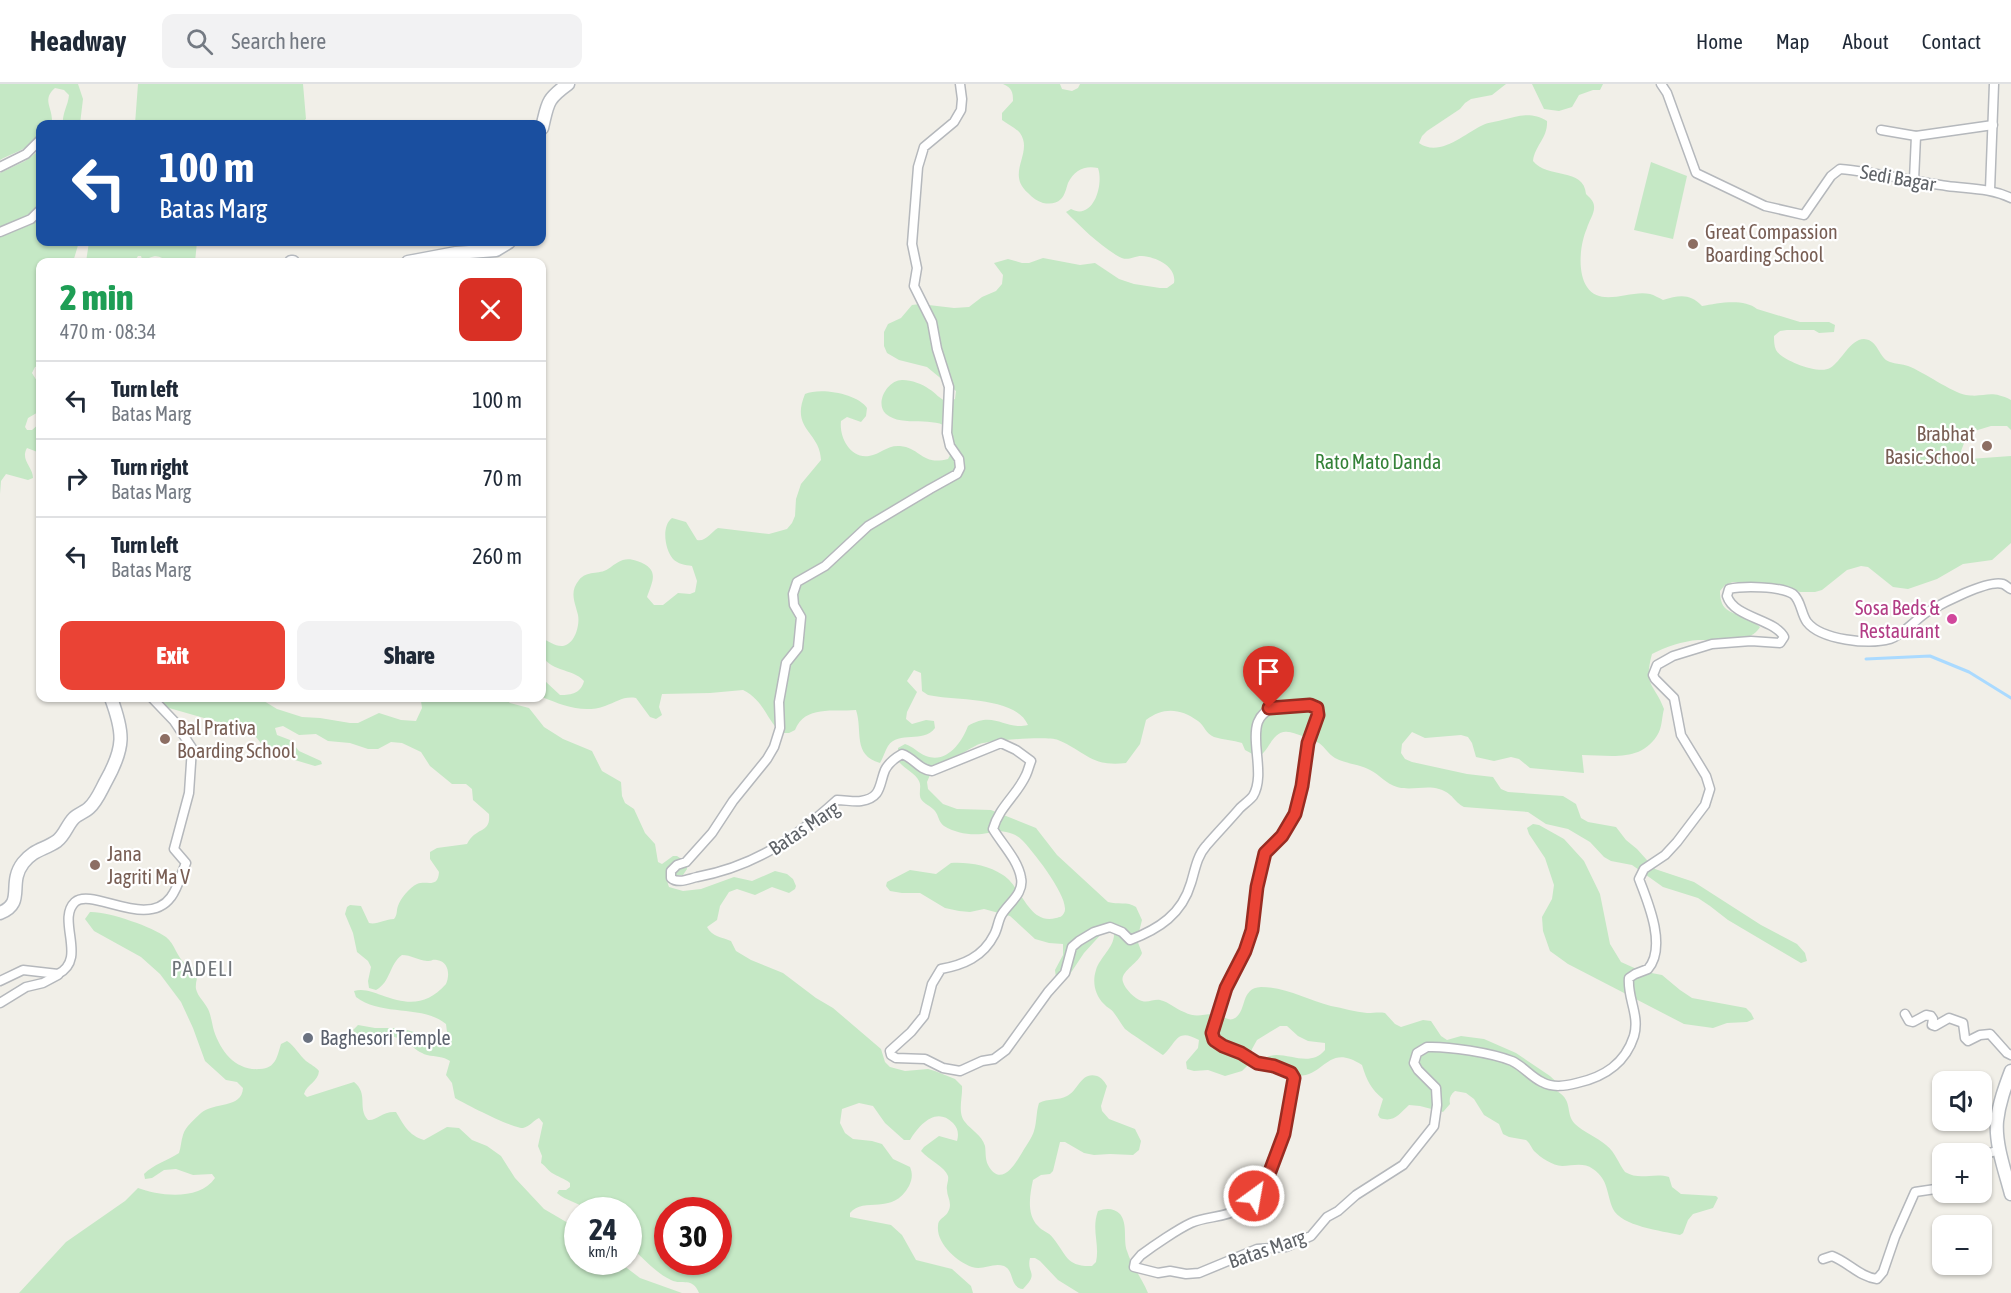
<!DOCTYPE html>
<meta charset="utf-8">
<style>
body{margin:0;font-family:"Asap Condensed",sans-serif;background:#f2f2f3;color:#1f2937;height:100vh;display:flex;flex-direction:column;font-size:22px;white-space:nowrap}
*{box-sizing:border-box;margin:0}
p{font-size:20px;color:#747a83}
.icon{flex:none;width:33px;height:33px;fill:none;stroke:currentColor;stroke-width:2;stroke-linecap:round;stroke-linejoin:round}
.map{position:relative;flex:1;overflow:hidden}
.sheet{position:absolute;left:36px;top:174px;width:510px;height:444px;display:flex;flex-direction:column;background:#fff;border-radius:12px;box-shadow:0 2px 4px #0004}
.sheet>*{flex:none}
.top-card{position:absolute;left:36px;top:36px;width:510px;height:126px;border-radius:12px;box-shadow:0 2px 4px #0004;background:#1a4fa0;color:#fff;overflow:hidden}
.fabs{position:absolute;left:1932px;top:987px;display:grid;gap:12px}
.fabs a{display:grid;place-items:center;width:60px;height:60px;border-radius:12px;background:#fff;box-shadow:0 2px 4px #0004;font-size:30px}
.speed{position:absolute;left:564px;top:1113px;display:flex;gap:12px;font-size:30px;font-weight:700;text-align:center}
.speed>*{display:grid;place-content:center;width:78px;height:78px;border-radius:50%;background:#fff;box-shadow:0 2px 4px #0004;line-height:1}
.speed small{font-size:15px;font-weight:400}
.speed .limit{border:9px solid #d22;background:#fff;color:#111}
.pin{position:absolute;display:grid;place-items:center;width:51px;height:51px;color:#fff;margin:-62px -26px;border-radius:50% 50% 50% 0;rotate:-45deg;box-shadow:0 0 6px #0007}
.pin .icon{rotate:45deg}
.me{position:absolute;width:66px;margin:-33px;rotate:32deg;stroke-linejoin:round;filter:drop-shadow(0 0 4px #0008)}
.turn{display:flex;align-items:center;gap:21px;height:126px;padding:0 24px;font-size:27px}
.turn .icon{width:78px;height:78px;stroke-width:2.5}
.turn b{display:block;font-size:42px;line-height:51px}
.round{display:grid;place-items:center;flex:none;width:63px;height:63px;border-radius:12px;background:#f2f2f3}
.head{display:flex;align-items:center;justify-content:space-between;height:102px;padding:0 24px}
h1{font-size:36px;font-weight:800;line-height:45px;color:#1e9e55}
.action{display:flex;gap:12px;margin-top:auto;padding:12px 24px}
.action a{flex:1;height:69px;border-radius:12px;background:#ea4335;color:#fff;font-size:24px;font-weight:800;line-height:69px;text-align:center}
.action a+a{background:#f2f2f3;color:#1f2937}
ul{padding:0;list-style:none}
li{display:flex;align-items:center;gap:18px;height:78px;padding:0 24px;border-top:2px solid #e0e1e3}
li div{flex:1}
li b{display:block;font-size:22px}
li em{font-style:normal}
header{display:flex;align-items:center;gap:36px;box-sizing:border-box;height:84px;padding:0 30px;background:#fff;border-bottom:2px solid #e0e1e3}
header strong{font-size:28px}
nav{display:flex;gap:33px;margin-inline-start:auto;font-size:21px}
.search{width:420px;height:54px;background:#f2f2f3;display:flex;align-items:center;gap:15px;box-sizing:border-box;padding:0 21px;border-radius:12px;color:#747a83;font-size:22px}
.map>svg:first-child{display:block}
.green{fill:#c5e8c5;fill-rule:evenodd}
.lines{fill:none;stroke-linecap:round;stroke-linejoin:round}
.stream{stroke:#aadaff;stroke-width:3}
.street-casing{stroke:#b5b8bc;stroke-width:11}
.secondary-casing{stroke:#b6babf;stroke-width:15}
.street{stroke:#fff;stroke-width:8}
.secondary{stroke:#fff;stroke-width:12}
.route-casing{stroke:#982c22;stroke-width:15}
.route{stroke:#ea4335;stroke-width:10}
.education-dot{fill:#8d6e63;stroke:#fff;stroke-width:2}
.hotel-dot{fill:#d1479c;stroke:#fff;stroke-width:2}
.worship-dot{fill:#6b7280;stroke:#fff;stroke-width:2}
.labels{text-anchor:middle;stroke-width:4.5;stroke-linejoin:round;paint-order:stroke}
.street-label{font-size:20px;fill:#5f6368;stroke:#fff}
.education-label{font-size:20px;fill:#785e54;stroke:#fff;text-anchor:start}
.park-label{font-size:20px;fill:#348238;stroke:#fff}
.hotel-label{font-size:20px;fill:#b23c85;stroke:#fff;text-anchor:end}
.worship-label{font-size:20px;fill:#5b616d;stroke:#fff;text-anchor:start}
.neighbourhood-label{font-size:21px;letter-spacing:1.5px;fill:#70757a;stroke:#fff}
</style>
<header>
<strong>Headway</strong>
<div class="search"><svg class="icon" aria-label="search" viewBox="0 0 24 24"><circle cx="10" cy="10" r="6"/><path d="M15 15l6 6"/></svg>Search here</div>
<nav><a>Home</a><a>Map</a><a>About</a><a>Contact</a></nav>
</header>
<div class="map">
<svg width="2011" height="1209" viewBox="0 0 2011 1209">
<rect width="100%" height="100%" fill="#f1efe8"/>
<g class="green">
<path d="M0,0H78L83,15L80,40H63C62,29 68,22 69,11L64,6L55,4C42,15 52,23 52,36L47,40H40C40,63 16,67 0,76Z"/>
<polygon points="138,0 303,0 306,35 300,40 271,36 262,40 135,40"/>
<path d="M1003,0H1060L1062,5L1072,7L1078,4L1080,0H1506L1492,11L1471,15L1465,19L1460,25L1427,47L1422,52L1419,59C1440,74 1465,49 1483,41C1489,38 1495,38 1502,36C1518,32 1531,27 1547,37C1548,54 1535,61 1533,77C1547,95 1584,83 1586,110C1589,113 1594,117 1594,122C1595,129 1589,137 1587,144C1580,160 1577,188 1587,203C1601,224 1631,205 1650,210C1654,211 1659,214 1663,216C1679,211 1690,209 1702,222C1718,219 1744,214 1757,225L1800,238H1829L1835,241L1834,248L1819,249L1814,246H1787L1780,247L1774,252C1774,256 1774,262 1776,266C1781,276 1819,291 1830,284C1841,278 1850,255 1864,255C1879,256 1878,274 1890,278C1896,280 1902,280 1908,282C1924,288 1951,308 1966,311C1986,314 1989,305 2011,316V346L2007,342H1991L1968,349L1961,367L1962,372L1969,375L2011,372V459L1992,476L1963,480L1937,495L1908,505L1893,503L1868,483L1861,482L1847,486L1822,506L1815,508H1800L1784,502L1733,498L1725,501L1720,507C1720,529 1732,527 1748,535C1752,537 1756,540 1760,543C1750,561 1716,555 1698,556C1683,557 1665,563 1652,570C1643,603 1655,600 1664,625C1662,632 1662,642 1659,648C1643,679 1611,671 1582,671L1584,689L1530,684L1519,675L1511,673L1494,677L1476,673L1472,659L1468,653L1461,651L1425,654L1412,648L1402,660L1401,669L1405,675L1412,678L1467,690L1493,693L1501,705L1508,708L1563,712L1576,720L1581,734L1588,738L1616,743L1626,756L1637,765L1655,785L1694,798L1761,841L1797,860L1805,869L1807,877L1801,879L1728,836L1710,822L1698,814L1663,803L1632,781L1611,777L1604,773L1590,758L1568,745L1546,740L1528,728L1464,723C1454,718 1453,709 1439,705C1426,701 1411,707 1397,703C1386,700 1380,691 1370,686C1359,680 1346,680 1335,674C1328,670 1325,663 1319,659C1314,656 1293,648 1288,648C1272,646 1270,667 1258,673L1245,666L1242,659C1233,656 1223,656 1214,653C1206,650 1204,641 1198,637C1180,624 1163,623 1146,636L1140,660L1126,679C1090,683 1087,668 1058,656C1048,652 987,656 977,661C960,669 946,682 930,691L927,698L928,705L943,720L957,725L991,726L1036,744L1057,771L1108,818C1118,821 1127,817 1136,823L1142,836L1137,856L1142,869C1139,879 1119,888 1123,898C1125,905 1135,915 1142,917C1148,919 1154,915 1160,916C1169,918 1176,925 1184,928C1198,935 1203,929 1216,930C1222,931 1227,937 1233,935C1248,929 1239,904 1261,903C1285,903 1308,916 1331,922C1343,924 1355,928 1367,929C1374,929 1379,928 1385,929L1395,940L1401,943L1423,936L1431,937L1441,952L1447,956L1461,952L1484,955L1516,969L1550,992L1564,1005H1553C1575,1015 1564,1028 1575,1040C1583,1048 1597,1053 1606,1061C1616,1069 1618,1079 1625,1088C1640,1097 1654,1088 1669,1093L1672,1103L1681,1110L1716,1112L1718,1114L1713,1124L1693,1130L1688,1136L1683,1149L1680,1151C1662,1147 1621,1142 1613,1125C1606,1109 1609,1096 1593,1085C1583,1078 1573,1082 1562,1082C1553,1082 1540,1073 1534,1067C1531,1063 1530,1059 1526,1056L1509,1053L1503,1050L1499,1040L1484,1031L1474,1015L1466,1009L1455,1007C1450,1011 1449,1015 1450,1020L1443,1028L1420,1022L1409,1021C1399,1030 1394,1039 1380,1034L1378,1031L1383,1015C1371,1005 1367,997 1362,981C1328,959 1326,991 1299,992C1287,992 1275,983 1264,978V975C1280,962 1308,987 1325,966V959L1308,957L1298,952L1287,942H1280L1257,956L1252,965L1247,982L1242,987L1225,992L1208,986L1194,987L1187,985L1186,978L1198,964L1199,956C1176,943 1177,959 1163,971C1160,969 1127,947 1125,945C1121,940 1118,934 1114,929C1112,925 1107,924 1104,920C1095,911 1092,898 1096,886C1100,873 1115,863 1114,849L1111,847H1104L1084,869L1070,890L1064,895L1056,894L1055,886L1063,871V860L1049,859L1035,855L1010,832L984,825L970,828L959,827L945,824L920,809H902L890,807L886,802L887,798L910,786L936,790L951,779C968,778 988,781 1003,791C1022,803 1029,842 1056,834C1060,833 1062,833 1064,829C1072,816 1032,766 1022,756C1018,752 1012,749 1006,748C1000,746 995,748 988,749C974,752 957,750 944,742C938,737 939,732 935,727C931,722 924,720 921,715C918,709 922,703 919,697C916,690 905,685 899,678L898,664L905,660C914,663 918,669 926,672C947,680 962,658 968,642C995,626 1004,647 1028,641C1016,612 954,617 928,611L922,607L921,589L914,586L907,597L917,608L907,628L906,635L912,640L926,636L934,637L935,644C923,660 899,646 888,662C885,667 883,674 880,679C852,671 863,647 856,626C833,628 805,621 795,646L789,649H782C765,635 765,617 743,606L710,609L662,610L659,623L662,631L656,635L650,633L636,614C623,612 617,618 605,622C583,630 562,621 542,613V601L545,597L560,611C572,611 581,609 584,597C573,584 547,588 542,569C540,564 542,558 542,554C548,557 556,563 563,562C575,560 580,541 578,531C575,518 569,508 579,496C587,486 599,491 608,485C618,478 624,472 637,477C660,485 653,496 647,513L654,521H663L678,509L690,510L695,508L697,497L692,482C685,481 678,480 673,475C665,466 661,442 672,434L686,438L697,456C706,458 711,448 718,444L769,450L787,445L792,439L795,432L796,415L801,400L821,376C820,347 790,346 805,310C821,303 858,310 867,324L866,332L861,338L847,333L841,337C839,353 850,375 869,372C881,370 887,361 900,362C921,364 922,382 948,375C954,365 957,355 949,345C936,331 902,344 886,330C874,319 888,295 903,296C911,296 923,300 929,305C936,309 939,315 948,318L955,315L956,307L927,283L899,276L887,269L884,262V248L888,240L901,234L912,221L920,220L954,224L969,223L982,213L996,207L1002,200L1003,191L994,179L1008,175L1022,179H1029L1043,174L1080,181L1095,179L1119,195L1134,200L1160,204H1167L1174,199C1177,183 1157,173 1142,172C1131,172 1128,179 1116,171C1097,159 1081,143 1066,128L1071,125C1093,137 1104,101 1098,84C1085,81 1074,86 1068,99C1066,105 1065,111 1061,115C1056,120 1050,120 1043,119C1037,117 1033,114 1028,109C1005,89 1034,69 1020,49C1016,44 1007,40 1002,36V29L1013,17C1013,8 1012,4 1003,0Z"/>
<polygon points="1532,0 1603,0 1600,6 1593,6 1579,11 1572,23 1559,27 1544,25"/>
<path d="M40,66C41,87 48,119 26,132C19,137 8,139 0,143V89L25,77Z"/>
<polygon points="1651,78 1687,92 1673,155 1634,146"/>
<path d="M40,132V158H79L73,178H40V282L35,283L32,289L40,302V327L28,334L25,343L27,346H32L40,339V369L27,364C20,376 33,383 33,394L28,396L6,390L1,397L0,410V153L32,140Z"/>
<path d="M89,158H197L195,178H168C162,173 157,170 149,174L148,178H143L141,172H138L134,178H86Z"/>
<path d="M148,614H259L277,625L302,633L320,634L350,639H358L379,629L401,636L416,637L422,624L421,617L416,614H504L510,619L529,624L544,643L563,655L592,667L602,687L621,698L622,712L625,719L634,725L645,749L655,760L658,778L662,780L673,772H677L686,778L687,785L683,791C676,791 671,790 667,797L669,803L683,807L701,805L734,793L752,797L775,787L787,790L793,795L796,802L795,805L789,809L772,803L755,811L737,805L729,808L720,822L717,836L707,843C712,853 722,853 731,857L736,867L751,876L783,889L816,914L833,924L881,965L885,978L890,983L905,987L928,985L935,987L955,995L962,1002C963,1012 957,1029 965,1038C971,1046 982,1051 985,1062C986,1068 985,1075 988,1081C1001,1105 1016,1079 1023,1067C1027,1060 1032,1054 1034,1047C1037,1037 1036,1028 1039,1019C1048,1014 1058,1017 1067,1012C1078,1007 1081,987 1097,992C1102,994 1104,997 1107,1002L1101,1022L1102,1027L1109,1035L1135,1045L1141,1057L1139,1066L1133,1071L1110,1070L1094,1071L1084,1069L1065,1058H1060L1053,1087L1050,1090L1041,1091L1033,1096C1030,1110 1026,1130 1038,1142C1042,1147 1049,1148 1053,1154C1067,1171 1066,1183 1092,1182L1096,1178C1100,1160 1091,1146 1098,1127C1106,1124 1114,1124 1120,1130C1128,1140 1123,1156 1127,1167C1132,1183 1142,1194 1148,1209H1079L1058,1196L1040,1177L1035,1174H1030C1026,1190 1040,1188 1023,1205C1009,1203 1015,1187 1004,1182C993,1178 983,1187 972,1183C957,1178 936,1159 938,1142C938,1134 945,1134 948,1128C953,1119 947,1113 947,1106C946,1101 949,1097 948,1092C945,1083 929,1076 921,1067L924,1063L939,1052L957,1057C959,1050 958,1044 953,1039C936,1022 919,1041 910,1056H904L885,1039L873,1022L859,1019L842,1025L840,1039L845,1049L853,1055L872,1057L882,1060L893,1075L910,1083C913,1090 912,1096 909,1102C893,1132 864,1112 850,1129V1133L891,1141L902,1151L916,1176L952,1185L971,1202L973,1209H699C692,1192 683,1202 671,1196C654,1188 643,1173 629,1162L628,1126H587C578,1118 566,1117 557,1109L559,1106H566L570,1103V1099C564,1094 558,1093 552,1089C547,1086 546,1082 541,1079L542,1072L538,1062L543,1039L539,1034C534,1036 529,1043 523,1044C514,1045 465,1020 455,1014L452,999L446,991L450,977C443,972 436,973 427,971C413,967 408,954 389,952C376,951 362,959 353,946L358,941L375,944H400L414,948L432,959L447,948L446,940C421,920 382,933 356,913L354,907C363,904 373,908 381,911C408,921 426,922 446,900C450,891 449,878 437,876C430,875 434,877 427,877C418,876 411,871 402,871C389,880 391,898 376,906L369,904L368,897L371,883L368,877L357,868L353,849L345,830L347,823L350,821L361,822L369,839C377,841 385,835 394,835C398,830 396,827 398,822C400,815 410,803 417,800C427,796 438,805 439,788L430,775V768L437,764L467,760C476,742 491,750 489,730L473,716L472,705L466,700H452L430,682L421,668L402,659L391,658L378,665H368L350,659L328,657L316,650L299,651L283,642L275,644L277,651L290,656L299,667L321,677L322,680L315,682L268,668L252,648L246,646L162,622ZM668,1126H718V1178H668Z"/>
<polygon points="1533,740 1539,741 1564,755 1584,777 1600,810 1610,860 1621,878 1641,887 1662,891 1680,906 1692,914 1746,924 1751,929 1754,935 1747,938 1727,939 1713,944 1684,940 1568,880 1550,867 1543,847 1542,833 1552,815 1554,801 1545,774 1529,750 1527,744"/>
<path d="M90,828C107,827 153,843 166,853C175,860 177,874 186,880C191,883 194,882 198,887C198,893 195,899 196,905C198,913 204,917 208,925C211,931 212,940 214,947C221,968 236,987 260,985C276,984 277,973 281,960L287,957C295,962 299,971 306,977C311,981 315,982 319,987C318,998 307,1000 304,1010L307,1013L354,998C369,1010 357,1024 368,1036C377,1037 382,1027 396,1028C404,1041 408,1051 424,1056L447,1043L459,1044L472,1056L487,1062L501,1072L515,1094L544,1125L568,1139L577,1138L578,1178H619L640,1194L682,1209H19L66,1158L125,1117L138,1104C159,1112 200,1117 215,1094L212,1090L193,1091L176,1085L164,1086L152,1094L145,1095L144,1090C154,1080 167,1077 179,1069C181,1063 181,1057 183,1051C185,1043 195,1035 201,1029C213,1018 242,1025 243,1004L237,998L226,996L205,977L193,944L181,918L160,890L141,873L94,847L85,835Z"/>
</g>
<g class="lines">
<polyline class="stream" points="1866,575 1930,572 1969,588 2011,614"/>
<defs>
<g id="street">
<path d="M960,0L962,15L961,26L954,38L924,63L918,83L912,160L917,184L914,202L932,238L937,265L949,303L947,349L950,362L959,375L960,384L957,390L930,405L868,442L825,482L797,498L793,510L794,521L801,533L798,564L786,579L779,618L780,644L774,663L767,675L733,717L712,749L686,778L677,781L671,787V794C678,800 688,795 697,793C755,782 794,755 837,716C845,716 854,718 861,717C882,714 879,700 885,686C889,678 895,674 902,670C914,674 919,686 932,687L1001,659L1016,666L1031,677C1029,682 1028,687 1026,691C1017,711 999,723 993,745C1002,760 1018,776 1021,794C1024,809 1010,818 1002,830C998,836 998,844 994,851C983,873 963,881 941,885L932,900L924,932L911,948L890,967L891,971L896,974L925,975L943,984L960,987L982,977L994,975L1006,966L1048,908L1065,889L1072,863L1079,857L1094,848L1110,843L1122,848L1130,856C1159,845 1182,830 1191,799C1195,786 1197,772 1206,762C1217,749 1229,737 1240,724C1244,720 1250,716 1253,712C1271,682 1232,626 1285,622C1296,621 1307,620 1317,624L1318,631L1308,659L1302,702L1295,730L1282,752L1265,769L1257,803L1253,846L1245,867L1226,904L1212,949C1217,963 1230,963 1242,970C1248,973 1253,977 1259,979C1271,983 1287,983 1294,994C1288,1033 1277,1104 1239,1125C1225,1134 1206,1132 1191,1139C1178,1145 1153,1162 1141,1171L1135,1178L1134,1183L1158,1189L1170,1187L1186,1190L1199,1189L1257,1165L1286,1163L1311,1152L1327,1133L1338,1127L1356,1111L1403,1081L1434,1042L1437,1021L1436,1004L1418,986L1414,979L1417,969L1427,963C1448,962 1492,969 1512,977C1523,982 1531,993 1542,998C1553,1004 1565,1002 1577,999C1604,993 1625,980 1634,952C1640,931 1627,914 1629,894L1635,890L1648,885C1667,863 1648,818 1639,795L1644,785L1665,771L1677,758L1705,721L1710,705L1706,692L1681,651L1674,614L1655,595L1653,591L1657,581L1673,572L1712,560L1751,557L1780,559L1784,553C1775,535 1734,534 1727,512L1729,505C1743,502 1780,502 1793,510C1801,516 1801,530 1807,538C1821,556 1869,561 1890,555C1904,550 1915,536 1927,528C1941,520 1988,495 2003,500C2006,501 2008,504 2011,505"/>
<path d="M1661,0L1667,9L1696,89L1765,122L1804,131L1831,92L1840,85C1876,88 1911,97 1947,102C1969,105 1990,104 2011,114"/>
<polyline points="1881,46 1916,52 1993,41"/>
<polyline points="0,83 26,70 40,56"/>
<polyline points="1914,96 1916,52"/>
<polyline points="1990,106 1994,0"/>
<polyline points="0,148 31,135 40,126"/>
<path d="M0,897L23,886L58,890C88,875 56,836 75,818C92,803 147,846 171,813C178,804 181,790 186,779L174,765L189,709L192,664L174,637L152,614"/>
<polyline points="0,919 26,903 43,899 58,891"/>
<polyline points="1905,930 1909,937 1913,938 1926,931 1931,932 1933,935 1932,941 1935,942 1949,934 1963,939 1965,954 1968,957 1980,951 1990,950 2007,969 2011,971"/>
<polyline points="1982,1071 2000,1066"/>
<path d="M1823,1175L1832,1172C1848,1178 1860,1193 1877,1195L1883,1188L1895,1153L1915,1108L1942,1104"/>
</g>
<g id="secondary">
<path d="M542,44C548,19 546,16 568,0"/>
<polyline points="291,178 293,178"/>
<polyline points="408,178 456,169 496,166 509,158"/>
<path d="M0,829C26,819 7,800 23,779C34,765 44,766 57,757C65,751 67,741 74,734C78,730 85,728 89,724C97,717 101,706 106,697C125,663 124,649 111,614"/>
<path d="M2011,987C2005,1003 1999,1019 1997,1037C1995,1060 2005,1087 2011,1110"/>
</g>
</defs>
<use href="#street" class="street-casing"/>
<use href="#secondary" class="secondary-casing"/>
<use href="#street" class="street"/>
<use href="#secondary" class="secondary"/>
</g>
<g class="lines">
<defs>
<polyline id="route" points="1254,1112 1266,1098 1284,1050 1294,994 1291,989 1274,982 1257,979 1241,969 1223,962 1214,956 1212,949 1226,904 1245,867 1252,846 1257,803 1265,769 1282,752 1295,730 1302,702 1308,659 1318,631 1317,624 1310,621 1269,624"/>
</defs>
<use href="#route" class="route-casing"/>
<use href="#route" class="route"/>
</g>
<g class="education-dot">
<circle cx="1693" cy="160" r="6"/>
<circle cx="1987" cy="362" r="6"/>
<circle cx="165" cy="655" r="6"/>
<circle cx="95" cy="781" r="6"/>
</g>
<circle class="hotel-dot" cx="1952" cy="535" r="6"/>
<circle class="worship-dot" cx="308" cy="954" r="6"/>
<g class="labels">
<g class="street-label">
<text transform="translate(1898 94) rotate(10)" y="7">Sedi Bagar</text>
<text transform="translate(804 744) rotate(-34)" y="7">Batas Marg</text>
<text transform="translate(1267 1165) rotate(-19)" y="7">Batas Marg</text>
</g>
<g class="education-label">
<text x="1705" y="155">Great Compassion<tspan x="1705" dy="23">Boarding School</tspan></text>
<text x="1975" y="357" text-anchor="end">Brabhat<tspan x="1975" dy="23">Basic School</tspan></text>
<text x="177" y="651">Bal Prativa<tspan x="177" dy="23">Boarding School</tspan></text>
<text x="107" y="777">Jana<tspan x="107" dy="23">Jagriti Ma V</tspan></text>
</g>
<g class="park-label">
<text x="1378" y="385">Rato Mato Danda</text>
</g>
<g class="hotel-label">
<text x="1940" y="531">Sosa Beds &amp;<tspan x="1940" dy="23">Restaurant</tspan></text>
</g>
<g class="worship-label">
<text x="320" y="961">Baghesori Temple</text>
</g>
<g class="neighbourhood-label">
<text x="203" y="892">PADELI</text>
</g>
</g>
</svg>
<div class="fabs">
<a><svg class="icon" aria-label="sound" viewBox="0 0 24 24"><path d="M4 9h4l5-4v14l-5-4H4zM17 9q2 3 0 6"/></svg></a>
<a>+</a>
<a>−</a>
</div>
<div class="speed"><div>24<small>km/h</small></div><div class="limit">30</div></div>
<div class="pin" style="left:1269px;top:624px;background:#d93025"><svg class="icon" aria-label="arrive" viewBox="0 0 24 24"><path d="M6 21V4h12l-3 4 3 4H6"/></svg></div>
<svg class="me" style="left:1254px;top:1112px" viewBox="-20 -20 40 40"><circle r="17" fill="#ea4335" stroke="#fff" stroke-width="3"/><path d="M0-11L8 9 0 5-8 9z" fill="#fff"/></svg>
<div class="top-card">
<div class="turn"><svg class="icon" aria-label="left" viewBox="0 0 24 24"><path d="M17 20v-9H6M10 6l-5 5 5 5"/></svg><div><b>100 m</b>Batas Marg</div></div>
</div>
<section class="sheet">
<div class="head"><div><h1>2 min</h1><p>470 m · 08:34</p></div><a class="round" style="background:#d93025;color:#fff"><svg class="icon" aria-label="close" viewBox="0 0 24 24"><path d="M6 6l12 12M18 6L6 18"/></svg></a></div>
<ul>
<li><svg class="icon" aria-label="left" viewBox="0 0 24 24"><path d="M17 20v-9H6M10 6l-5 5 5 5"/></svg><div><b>Turn left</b><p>Batas Marg</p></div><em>100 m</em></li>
<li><svg class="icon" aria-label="right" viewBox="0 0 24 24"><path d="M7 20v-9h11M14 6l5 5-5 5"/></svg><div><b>Turn right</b><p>Batas Marg</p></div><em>70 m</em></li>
<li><svg class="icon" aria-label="left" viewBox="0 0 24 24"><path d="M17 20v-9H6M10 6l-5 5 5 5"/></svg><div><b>Turn left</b><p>Batas Marg</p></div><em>260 m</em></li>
</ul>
<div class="action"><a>Exit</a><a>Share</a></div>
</section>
</div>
